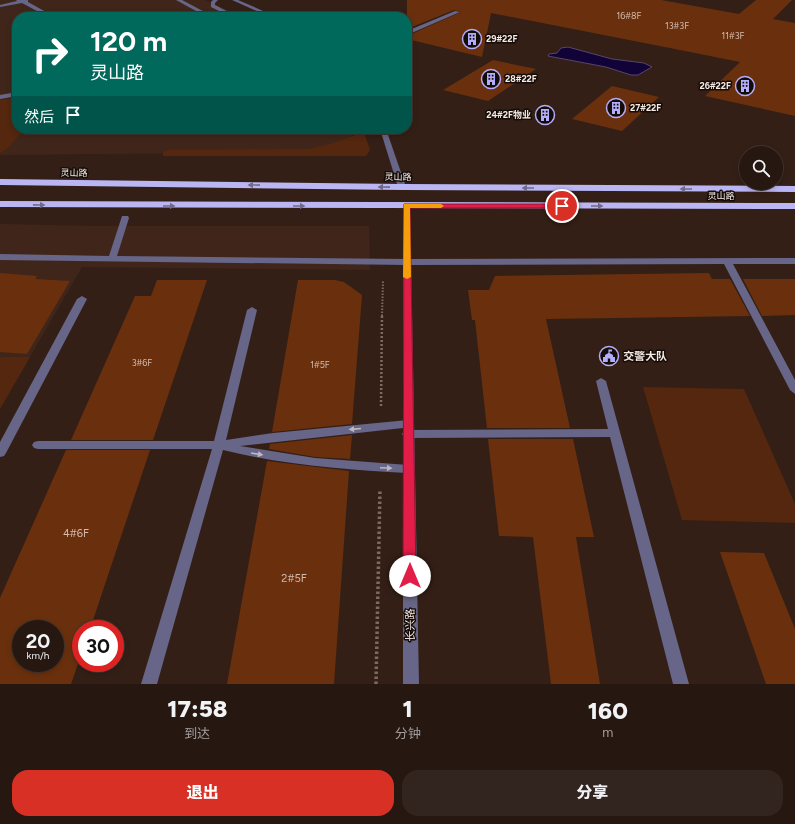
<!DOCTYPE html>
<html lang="zh">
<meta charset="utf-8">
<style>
body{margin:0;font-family:Figtree,"Noto Sans SC",sans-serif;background:#32241e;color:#f1f3f6;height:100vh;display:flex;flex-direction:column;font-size:15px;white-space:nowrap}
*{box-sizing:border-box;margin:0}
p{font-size:13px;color:#a49f9f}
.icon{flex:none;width:22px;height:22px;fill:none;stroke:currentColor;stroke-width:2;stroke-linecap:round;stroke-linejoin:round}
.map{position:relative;height:684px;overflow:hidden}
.drawer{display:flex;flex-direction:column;background:#261710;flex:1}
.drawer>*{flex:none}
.guide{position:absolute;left:12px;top:12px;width:400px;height:122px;border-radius:16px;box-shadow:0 2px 6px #0003,0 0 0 1px #423630;background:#00695c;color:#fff;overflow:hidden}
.buttons{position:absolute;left:739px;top:146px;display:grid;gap:8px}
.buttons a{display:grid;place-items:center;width:44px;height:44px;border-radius:50%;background:#261710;box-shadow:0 2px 6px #0003,0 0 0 1px #423630;font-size:20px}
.speed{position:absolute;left:12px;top:620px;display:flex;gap:8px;font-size:20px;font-weight:700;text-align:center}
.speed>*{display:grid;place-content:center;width:52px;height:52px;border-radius:50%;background:#261710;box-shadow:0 2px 6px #0003,0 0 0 1px #423630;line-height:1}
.speed small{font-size:10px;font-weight:400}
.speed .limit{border:6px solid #d22;background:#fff;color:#111}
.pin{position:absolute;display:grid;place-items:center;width:34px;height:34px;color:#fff;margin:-17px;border:2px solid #fff;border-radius:50%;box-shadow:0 1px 4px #0007}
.me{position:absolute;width:44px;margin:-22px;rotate:0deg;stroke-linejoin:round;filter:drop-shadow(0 0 3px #0008)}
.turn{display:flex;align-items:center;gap:14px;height:84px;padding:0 12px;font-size:18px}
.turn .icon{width:52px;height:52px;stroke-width:2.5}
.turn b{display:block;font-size:28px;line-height:34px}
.then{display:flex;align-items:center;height:38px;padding:0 12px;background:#0003;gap:8px;font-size:15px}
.eta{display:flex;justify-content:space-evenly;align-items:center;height:68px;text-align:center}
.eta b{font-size:24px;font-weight:800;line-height:28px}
.button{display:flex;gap:8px;margin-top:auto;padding:8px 12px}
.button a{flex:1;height:46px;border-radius:16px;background:#d93025;color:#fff;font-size:16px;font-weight:800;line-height:46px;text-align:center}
.button a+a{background:#32241e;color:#f1f3f6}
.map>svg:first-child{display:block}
.built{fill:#40261a}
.green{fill:#54270e}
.water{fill:#110237;stroke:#56476b}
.building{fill:#6a300d;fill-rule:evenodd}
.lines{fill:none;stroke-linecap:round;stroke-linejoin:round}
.path-far2{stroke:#7d6b63;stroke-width:2;stroke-dasharray:1.5 1.5;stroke-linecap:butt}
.path-far1{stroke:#7d6b63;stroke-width:2.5;stroke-dasharray:2 2;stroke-linecap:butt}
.path{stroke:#7d6b63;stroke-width:3.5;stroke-dasharray:2.5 2.5;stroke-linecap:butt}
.service{fill:#676688;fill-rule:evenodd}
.minor{fill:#676688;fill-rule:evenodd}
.trunk{fill:#bab6f4;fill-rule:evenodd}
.oneway{fill:#6f6a8a}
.oneway2{fill:#bdb5bf}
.route{fill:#e11d48;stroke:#92132f}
.slow{fill:#f59e0b}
.labels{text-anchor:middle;stroke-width:3;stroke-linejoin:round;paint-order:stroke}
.number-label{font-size:9px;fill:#d4bbae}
.far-poi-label{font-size:9px;font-weight:bold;fill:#f7e9e3;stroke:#140c08;text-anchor:start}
.far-street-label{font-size:9px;fill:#f7e9e3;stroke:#140c08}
.poi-label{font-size:11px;font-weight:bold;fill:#f7e9e3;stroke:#140c08;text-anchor:start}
.near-number-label{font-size:11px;fill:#d4bbae}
.street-label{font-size:11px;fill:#f7e9e3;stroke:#140c08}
</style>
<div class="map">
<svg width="795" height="684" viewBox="0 0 795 684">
<rect width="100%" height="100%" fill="#331f16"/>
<g class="built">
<polygon points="0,0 205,0 243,17 17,17 17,129 354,129 355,133 346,141 302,152 0,155"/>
<polygon points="0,224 93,226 369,226 370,270 82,267 0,409"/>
</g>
<g class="green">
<polygon points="17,98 17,129 24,129 8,148 0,153 0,100"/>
<polygon points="364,132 370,150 366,156 163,156 163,152 167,150 308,149 330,144"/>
<polygon points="0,357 30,357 0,409"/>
<polygon points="643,387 744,389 795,504 795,523 682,520"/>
</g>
<polygon class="water" points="568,47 612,59 644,63 652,67 638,75 631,75 606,67 548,56 549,54 557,53 561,48"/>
<g class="building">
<polygon points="407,0 661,0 739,14 756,0 792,0 773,19 795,23 795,116 705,96 740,62 670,48 491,13 482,57 407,39 407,36 461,12 454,10 407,29"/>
<polygon points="493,60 536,69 488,101 443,90"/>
<polygon points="612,86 659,97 622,131 572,119"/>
<polygon points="0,273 37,276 35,279 70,281 27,354 0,352"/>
<polygon points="709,273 712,279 730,279 750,316 546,319 570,428 487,428 475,320 472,320 468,290 489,290 495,276"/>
<polygon points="743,279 795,279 795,315 762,316"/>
<polygon points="157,280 207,280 153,440 71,440 135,296 151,296"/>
<polygon points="298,280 335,280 344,282 362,295 352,424 272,432"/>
<polygon points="352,435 350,459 315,457 269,449 270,444"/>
<polygon points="488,439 573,439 594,537 576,537 600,684 551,684 533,537 499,536"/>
<path d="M66,450H150L90,629H81V655L71,684H0V598ZM21,629H55V663H21Z"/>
<polygon points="267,461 349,471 334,684 227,684"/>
<polygon points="720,552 764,553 795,629 795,684 766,684"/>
</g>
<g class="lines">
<polyline class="path-far2" points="382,316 383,281"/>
<polyline class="path-far1" points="381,406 382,315"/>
<polyline class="path" points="376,684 380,489"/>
<g class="service">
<polygon points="16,0 28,0 28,2 55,17 48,17 22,3 0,7 0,5 17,1"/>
<polygon points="176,0 182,0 214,17 207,17"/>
<polygon points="213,0 218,0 215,3 215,5 238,17 231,17 211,7 211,2"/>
<polygon points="455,11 460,12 407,35 407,31"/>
<polygon points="17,92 17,96 0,99 0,95"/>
<polygon points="122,216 128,216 129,218 117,256 407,259 795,258 795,264 733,264 795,380 795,394 790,390 724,264 407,265 0,260 0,254 109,256"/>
<polygon points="82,296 87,299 6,453 4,456 0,457 0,442 77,299"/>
<path d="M252,307L257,310L226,440L273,433L408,420L412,421L414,424L412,427L240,446L315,458L408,465L412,466L414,469L412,472L408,473C346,470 284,465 223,450L157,684H141L212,449H38L34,448L32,445L34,442L38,441H214L247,310Z"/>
<polygon points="601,378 606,381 689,684 673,684 610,437 408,438 404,437 402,434 404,431 408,430 608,429 596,381"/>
</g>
<g class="minor">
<polygon points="232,0 238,0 277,17 270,17"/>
<polygon points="380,129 386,129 406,187 405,189 399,189 398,187"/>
<polygon points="403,204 409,204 410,206 419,684 403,684"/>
</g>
<g class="trunk">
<polygon points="0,179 402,184 795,186 795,192 402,190 0,185"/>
<polygon points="0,201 795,203 795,209 0,207"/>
</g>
</g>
<defs><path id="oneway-solid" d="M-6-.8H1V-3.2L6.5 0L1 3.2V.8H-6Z"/></defs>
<g class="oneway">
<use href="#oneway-solid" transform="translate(254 185) rotate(-179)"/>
<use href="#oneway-solid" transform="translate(384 187) rotate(-179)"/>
<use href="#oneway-solid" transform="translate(528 188) rotate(-180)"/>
<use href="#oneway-solid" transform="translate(686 189) rotate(-180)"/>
<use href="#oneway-solid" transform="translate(39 205) rotate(1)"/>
<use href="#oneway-solid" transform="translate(169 206)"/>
<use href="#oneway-solid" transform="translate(299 206)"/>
<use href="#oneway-solid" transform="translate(597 206)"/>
</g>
<g class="oneway2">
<use href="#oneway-solid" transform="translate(355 429) rotate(175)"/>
<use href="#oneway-solid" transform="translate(257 454) rotate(9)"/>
<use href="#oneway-solid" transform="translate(386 468) rotate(3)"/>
</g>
<polygon class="route" points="404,204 562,204 565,206 562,208 410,208 416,576 414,580 410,582 405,580 403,576"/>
<polygon class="slow" points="404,204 441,204 444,206 441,208 410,208 411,277 407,279 403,277"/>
<defs>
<symbol id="building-ring" viewBox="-11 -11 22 22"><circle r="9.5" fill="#140c08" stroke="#b2adfa" stroke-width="1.5"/><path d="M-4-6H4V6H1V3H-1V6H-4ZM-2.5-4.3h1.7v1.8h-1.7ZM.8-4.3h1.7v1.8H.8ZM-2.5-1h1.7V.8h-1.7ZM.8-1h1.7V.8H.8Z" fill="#b2adfa"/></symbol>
<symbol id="civic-ring" viewBox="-11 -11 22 22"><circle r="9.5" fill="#140c08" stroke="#b2adfa" stroke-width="1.5"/><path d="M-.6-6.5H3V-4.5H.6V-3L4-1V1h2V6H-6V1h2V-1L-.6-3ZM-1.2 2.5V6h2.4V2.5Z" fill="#b2adfa"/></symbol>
</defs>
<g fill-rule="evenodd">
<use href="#building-ring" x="461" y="28" width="22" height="22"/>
<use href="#building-ring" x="480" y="68" width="22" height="22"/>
<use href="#building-ring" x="734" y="75" width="22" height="22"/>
<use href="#building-ring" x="605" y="97" width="22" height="22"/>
<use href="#building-ring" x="534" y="104" width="22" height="22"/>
<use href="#civic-ring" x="598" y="345" width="22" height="22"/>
</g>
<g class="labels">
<g class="number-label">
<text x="629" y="19">16#8F</text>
<text x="677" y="29">13#3F</text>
<text x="733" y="39">11#3F</text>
<text x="142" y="366">3#6F</text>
<text x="320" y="368">1#5F</text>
</g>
<g class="far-poi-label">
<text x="486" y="42">29#22F</text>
<text x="505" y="82">28#22F</text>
<text x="731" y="89" text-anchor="end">26#22F</text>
<text x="630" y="111">27#22F</text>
<text x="531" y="118" text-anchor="end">24#2F物业</text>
</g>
<g class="far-street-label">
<text transform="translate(74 173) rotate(1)" y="3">灵山路</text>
<text transform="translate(398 177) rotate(1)" y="3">灵山路</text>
<text x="721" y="199">灵山路</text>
</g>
<g class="poi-label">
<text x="623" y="360">交警大队</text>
</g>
<g class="near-number-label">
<text x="76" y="537">4#6F</text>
<text x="294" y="582">2#5F</text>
</g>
<g class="street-label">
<text transform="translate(410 625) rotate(-91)" y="4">长兴路</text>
</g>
</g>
</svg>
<div class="buttons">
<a><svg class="icon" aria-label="search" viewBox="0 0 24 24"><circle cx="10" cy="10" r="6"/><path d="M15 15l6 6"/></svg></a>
</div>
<div class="speed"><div>20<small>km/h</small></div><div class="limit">30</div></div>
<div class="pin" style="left:562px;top:206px;background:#d93025"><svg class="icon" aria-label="arrive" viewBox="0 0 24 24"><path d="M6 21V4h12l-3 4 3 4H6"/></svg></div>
<svg class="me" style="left:410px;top:576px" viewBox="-20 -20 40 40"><circle r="19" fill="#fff"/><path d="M0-13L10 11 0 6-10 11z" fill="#e11d48"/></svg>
<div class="guide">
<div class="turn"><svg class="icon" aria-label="right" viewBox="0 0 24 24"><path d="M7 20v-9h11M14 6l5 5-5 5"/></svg><div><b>120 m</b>灵山路</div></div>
<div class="then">然后<svg class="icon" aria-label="arrive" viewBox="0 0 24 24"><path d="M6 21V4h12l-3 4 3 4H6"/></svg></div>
</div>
</div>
<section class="drawer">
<div class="eta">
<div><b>17:58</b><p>到达</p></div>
<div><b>1</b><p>分钟</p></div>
<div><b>160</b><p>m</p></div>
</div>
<div class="button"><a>退出</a><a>分享</a></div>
</section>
